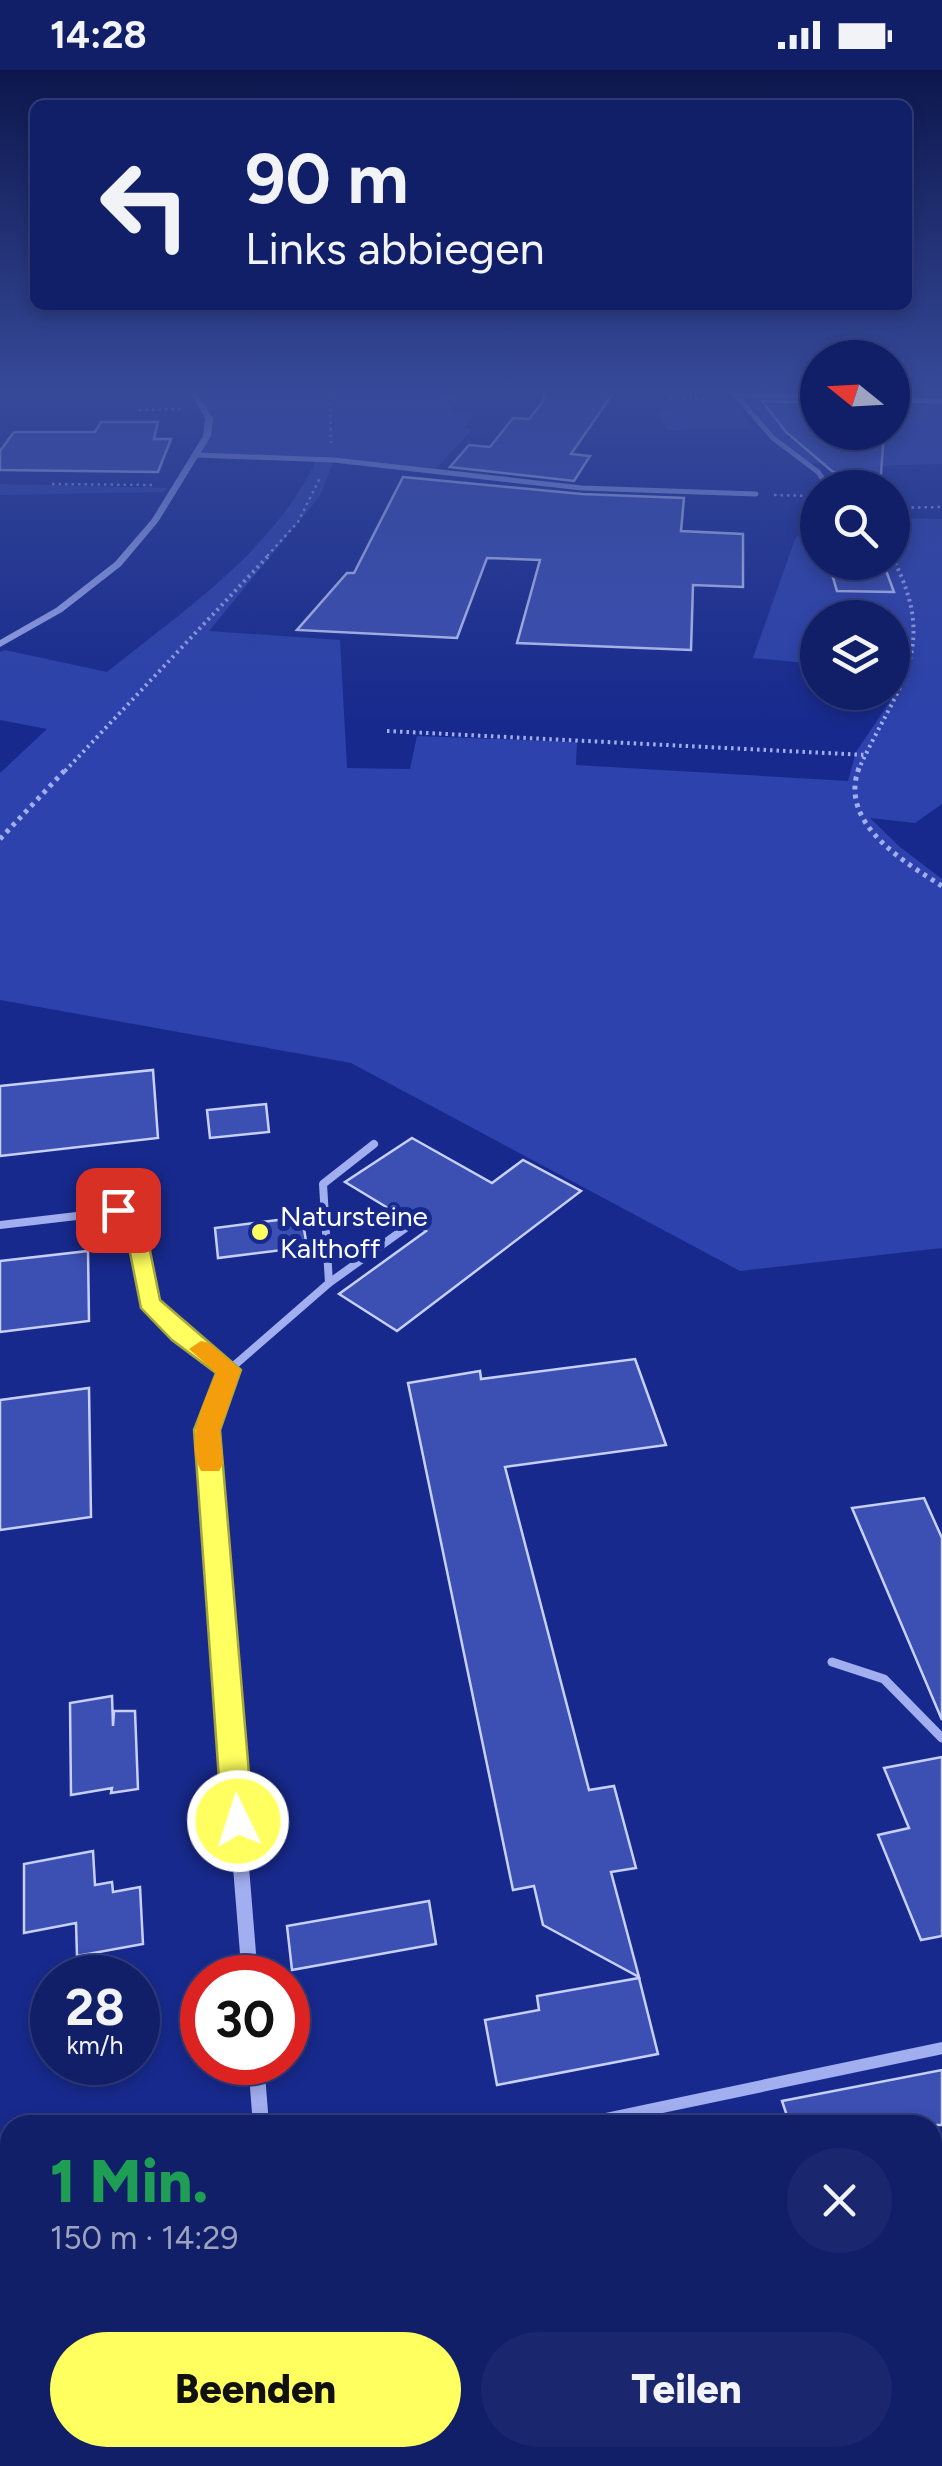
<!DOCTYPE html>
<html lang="de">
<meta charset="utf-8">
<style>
body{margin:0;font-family:Figtree,sans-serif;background:#1a276f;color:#f1f3f6;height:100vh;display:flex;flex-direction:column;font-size:38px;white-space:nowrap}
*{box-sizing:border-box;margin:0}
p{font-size:32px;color:#9ca2c0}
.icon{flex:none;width:55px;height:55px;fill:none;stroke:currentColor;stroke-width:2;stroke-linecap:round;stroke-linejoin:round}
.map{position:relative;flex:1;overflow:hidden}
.details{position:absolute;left:0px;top:2045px;width:942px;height:352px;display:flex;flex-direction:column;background:#111f69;border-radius:30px 30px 0 0;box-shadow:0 5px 15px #0003,0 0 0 2px #303d7d}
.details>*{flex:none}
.guide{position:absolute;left:30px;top:30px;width:882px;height:210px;border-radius:15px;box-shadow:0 5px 15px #0003,0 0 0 2px #303d7d;background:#111f69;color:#f1f3f6;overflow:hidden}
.needle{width:65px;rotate:288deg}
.tools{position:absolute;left:800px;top:270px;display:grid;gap:20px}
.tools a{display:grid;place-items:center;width:110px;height:110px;border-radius:50%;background:#111f69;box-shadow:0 5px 15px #0003,0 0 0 2px #303d7d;font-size:50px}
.speed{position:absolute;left:30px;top:1885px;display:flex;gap:20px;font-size:50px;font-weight:700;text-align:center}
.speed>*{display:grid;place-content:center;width:130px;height:130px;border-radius:50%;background:#111f69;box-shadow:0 5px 15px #0003,0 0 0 2px #303d7d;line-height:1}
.speed small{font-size:25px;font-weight:400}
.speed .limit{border:15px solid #d22;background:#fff;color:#111}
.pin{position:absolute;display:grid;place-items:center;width:85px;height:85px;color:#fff;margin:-42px;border-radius:20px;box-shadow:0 5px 15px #0006}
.me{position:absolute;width:110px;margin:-55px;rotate:356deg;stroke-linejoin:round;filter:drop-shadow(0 0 8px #0008)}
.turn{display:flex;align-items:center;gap:35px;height:210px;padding:0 50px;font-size:45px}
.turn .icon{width:130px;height:130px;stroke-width:2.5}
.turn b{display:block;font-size:70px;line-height:85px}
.round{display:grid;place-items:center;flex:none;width:105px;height:105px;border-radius:52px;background:#1a276f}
.headline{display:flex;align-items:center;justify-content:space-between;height:170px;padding:0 50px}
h1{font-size:60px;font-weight:800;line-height:75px;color:#1e9e55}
.action{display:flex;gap:20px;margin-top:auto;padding:20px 50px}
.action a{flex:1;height:115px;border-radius:60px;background:#ffff5f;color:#111;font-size:40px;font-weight:800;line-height:115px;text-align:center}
.action a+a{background:#1a276f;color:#f1f3f6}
.status{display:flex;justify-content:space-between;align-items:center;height:70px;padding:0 50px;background:#111f69;direction:ltr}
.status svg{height:28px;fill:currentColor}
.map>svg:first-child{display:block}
.green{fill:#2d42ac}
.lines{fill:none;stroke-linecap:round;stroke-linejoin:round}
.stream{stroke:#94a4f1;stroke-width:5}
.building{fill:#3c4fb2;stroke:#c7d0fa;stroke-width:2.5}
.path-far2{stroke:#a1aeef;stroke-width:2.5;stroke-dasharray:2.5 4;stroke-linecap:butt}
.path-far1{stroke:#a1aeef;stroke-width:4;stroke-dasharray:2.5 4;stroke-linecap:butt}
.path{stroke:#a1aeef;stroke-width:5;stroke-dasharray:4 5;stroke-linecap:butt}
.service-far2{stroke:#a1aeef;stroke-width:8}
.service-far1{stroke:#a1aeef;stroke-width:9}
.service{stroke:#a1aeef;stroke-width:12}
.minor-far3{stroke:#a1aeef;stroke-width:5}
.minor-far2{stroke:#a1aeef;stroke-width:10}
.minor-far1{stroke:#a1aeef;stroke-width:12}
.minor{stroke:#a1aeef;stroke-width:16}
.tertiary{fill:#a1aeef;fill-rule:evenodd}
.route{fill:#ffff5f;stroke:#a6a63e;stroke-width:2.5}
.slow{fill:#f59e0b}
.poi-dot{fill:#ffff5f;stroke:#17298c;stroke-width:4}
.labels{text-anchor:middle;stroke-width:10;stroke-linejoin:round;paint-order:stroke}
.poi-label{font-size:28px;fill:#fff;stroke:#17298c;text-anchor:start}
</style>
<div class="status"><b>14:28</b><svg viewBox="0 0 49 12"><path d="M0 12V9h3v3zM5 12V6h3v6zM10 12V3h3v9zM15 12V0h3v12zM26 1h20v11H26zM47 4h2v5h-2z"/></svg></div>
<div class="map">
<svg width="942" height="2396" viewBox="0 0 942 2396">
<rect width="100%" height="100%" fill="#17298c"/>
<g class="green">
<path d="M195,319H345L462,326L449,342L474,344L464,358L472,359L434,401L334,390L320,426L209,561L340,570L347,698L410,699L417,666L577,672L576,695L848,711L856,682L909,603L893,601L892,548H818L817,594L753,588L795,469L817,446L818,492H892L893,448L942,449V734L915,753L870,748L900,777L942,809V1178L740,1201L351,993L0,930V703L47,659L0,650V582L5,580L107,602C185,539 271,483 316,391L198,385L211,348Z"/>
<polygon points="720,319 817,319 818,362 892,362 893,319 942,319 942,394 868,396 807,393 773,368 744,331"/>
<polygon points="739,338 753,359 668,360 657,343 673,339"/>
<polygon points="0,414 167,418 164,422 0,425"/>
</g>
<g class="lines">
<polyline class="stream" points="934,319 942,321"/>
</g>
<g class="building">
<polygon points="544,319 616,319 571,384 590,386 574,411 450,397 469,375 490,377 513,348 529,349 544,330"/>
<polygon points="762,331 818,333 818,362 884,362 880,418 846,418 852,403 833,402 786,362"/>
<polygon points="101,352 158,352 154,369 171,369 158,402 0,400 0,381 14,362 95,362"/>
<polygon points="403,407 582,424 684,428 681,461 743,464 743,517 693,515 691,580 517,573 540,490 487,488 457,568 297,560 347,503 354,503"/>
<polygon points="829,494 884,495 894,522 837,521"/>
<polygon points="153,1000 158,1068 0,1086 0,1016"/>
<polygon points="266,1034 269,1062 210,1068 207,1040"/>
<polygon points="412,1068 492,1113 523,1090 581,1121 397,1261 339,1224 426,1161 345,1112"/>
<polygon points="302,1147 307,1177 218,1188 215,1158"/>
<polygon points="88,1181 89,1251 0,1262 0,1191"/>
<polygon points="635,1289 666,1375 505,1397 589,1720 614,1716 636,1798 611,1802 639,1907 543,1855 534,1816 513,1820 408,1313 480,1301 481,1309"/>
<polygon points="89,1318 91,1447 0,1460 0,1330"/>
<polygon points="924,1428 942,1468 942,1650 852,1438"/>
<polygon points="112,1626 113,1656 114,1641 135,1641 138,1719 111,1723 112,1718 71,1725 70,1633"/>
<polygon points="942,1687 942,1866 921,1870 878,1765 909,1758 884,1698"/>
<polygon points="93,1781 95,1815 112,1812 113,1822 140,1817 143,1874 77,1886 76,1853 24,1863 24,1794"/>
<polygon points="429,1831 436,1874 292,1900 287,1856"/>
<polygon points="639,1908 658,1984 497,2015 485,1950 539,1940 537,1926"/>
<polygon points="942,2000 942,2055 790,2055 782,2031"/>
</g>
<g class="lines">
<g class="path-far2">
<polyline points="330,319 331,373"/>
<polyline points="391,319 421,321"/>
<polyline points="670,328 708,329"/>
<polyline points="139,340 182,339"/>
<polyline points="52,414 154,415"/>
<polyline points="774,425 811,426"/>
<polyline points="892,438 942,437"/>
<polyline points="267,486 298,452 320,408"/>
</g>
<g class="path-far1">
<polyline points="387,661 866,685"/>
<polyline points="65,701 270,484"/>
<path d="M858,701C894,619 942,581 892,487"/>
</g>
<g class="path">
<path d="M859,698C838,753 903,791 942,816"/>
<polyline points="0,769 67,698"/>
</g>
<g class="service-far2">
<polyline points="0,1155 119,1141 133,1146 149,1233 181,1264 229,1300 329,1213 323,1114 374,1074"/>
<polyline points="329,1213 407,1157"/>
</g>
<polyline class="service-far1" points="832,1592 884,1609 942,1668"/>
<g class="service">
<polyline points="577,2055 942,1978"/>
<polyline points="906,2396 942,2388"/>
</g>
<g class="minor-far3">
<polyline points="720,319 735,324 818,327"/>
<polyline points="735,324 773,368 818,402 829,418"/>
<polyline points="892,330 942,331"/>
<polyline points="197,385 334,390 582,418 756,424"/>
</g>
<polyline class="minor-far2" points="215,1337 229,1300"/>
<polyline class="minor-far1" points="216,1334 207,1359 242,1800"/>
<g class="minor">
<polyline points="241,1797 250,1908"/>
<polyline points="256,1992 261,2055"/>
<polyline points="290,2388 290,2396"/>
</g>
<polygon class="tertiary" points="188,319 194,319 213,348 211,366 158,452 121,496 62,542 0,577 0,570 56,538 115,492 152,449 203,366 205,348"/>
</g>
<linearGradient id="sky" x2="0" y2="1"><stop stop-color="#0d174d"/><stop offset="0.49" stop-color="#364999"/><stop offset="1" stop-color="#364999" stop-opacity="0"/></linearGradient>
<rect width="942" height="654" fill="url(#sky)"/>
<polygon class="route" points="118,1133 140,1141 143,1146 160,1230 241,1300 220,1360 253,1751 249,1761 238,1766 226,1761 222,1751 194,1360 216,1303 172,1270 141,1238 124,1152 108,1140"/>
<path class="slow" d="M201,1271L209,1273L241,1300L220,1360L223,1394L219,1401H201C184,1369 204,1333 216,1303L189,1279Z"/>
<circle class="poi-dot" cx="260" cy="1162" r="10"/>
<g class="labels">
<g class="poi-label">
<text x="280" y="1156">Natursteine<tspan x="280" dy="32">Kalthoff</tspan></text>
</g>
</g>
</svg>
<div class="tools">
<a><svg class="needle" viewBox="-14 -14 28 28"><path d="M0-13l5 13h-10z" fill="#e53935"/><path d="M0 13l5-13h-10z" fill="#9ca2c0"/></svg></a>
<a><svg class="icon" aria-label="search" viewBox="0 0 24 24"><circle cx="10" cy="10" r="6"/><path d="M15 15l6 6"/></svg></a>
<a><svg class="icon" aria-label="layers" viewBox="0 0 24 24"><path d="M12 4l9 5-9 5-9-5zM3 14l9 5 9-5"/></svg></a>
</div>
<div class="speed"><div>28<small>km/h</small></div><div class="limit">30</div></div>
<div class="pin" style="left:118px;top:1140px;background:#d93025"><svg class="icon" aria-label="arrive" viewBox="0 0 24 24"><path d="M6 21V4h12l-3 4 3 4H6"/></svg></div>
<svg class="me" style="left:238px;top:1751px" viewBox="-20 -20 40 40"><circle r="17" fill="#ffff5f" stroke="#fff" stroke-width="3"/><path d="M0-11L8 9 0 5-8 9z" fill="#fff"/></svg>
<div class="guide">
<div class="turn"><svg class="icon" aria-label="left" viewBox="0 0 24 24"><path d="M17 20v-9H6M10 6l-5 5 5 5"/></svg><div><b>90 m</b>Links abbiegen</div></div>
</div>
<section class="details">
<div class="headline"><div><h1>1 Min.</h1><p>150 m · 14:29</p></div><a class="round"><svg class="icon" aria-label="close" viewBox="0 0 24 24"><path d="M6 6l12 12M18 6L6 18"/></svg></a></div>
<div class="action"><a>Beenden</a><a>Teilen</a></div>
</section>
</div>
